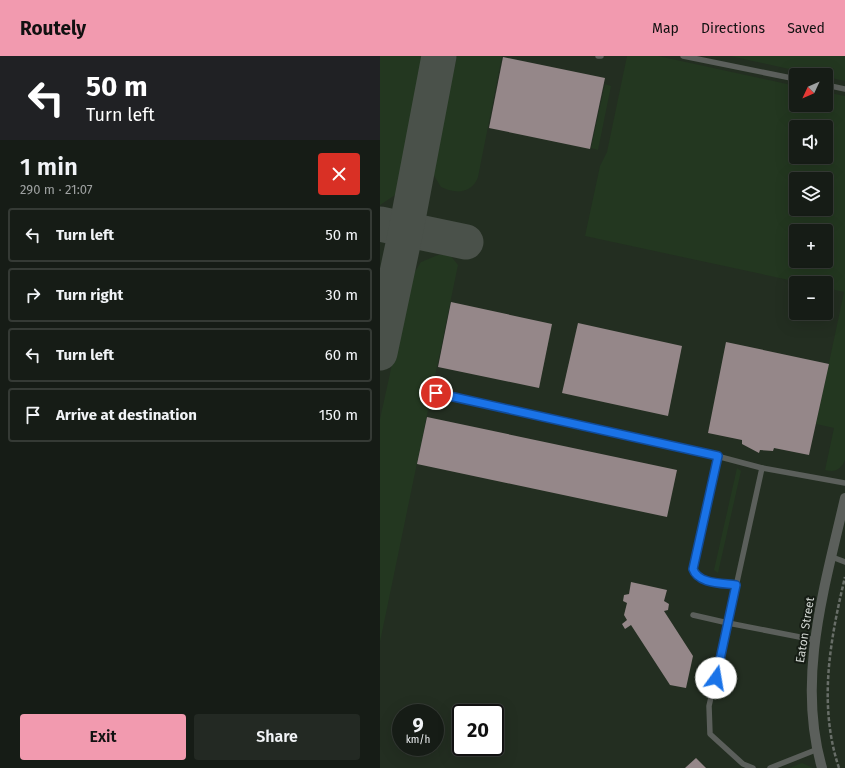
<!DOCTYPE html>
<meta charset="utf-8">
<style>
body{margin:0;font-family:"Fira Sans",sans-serif;background:#232923;color:#f1f3f6;height:100vh;display:flex;flex-direction:column;font-size:15px;white-space:nowrap}
*{box-sizing:border-box;margin:0}
p{font-size:13px;color:#9ea1a1}
.icon{flex:none;width:22px;height:22px;fill:none;stroke:currentColor;stroke-width:2;stroke-linecap:round;stroke-linejoin:round}
.map{position:relative;flex:1;overflow:hidden}
.drawer{display:flex;flex-direction:column;background:#161c16;width:380px}
.drawer>*{flex:none}
.banner{background:#202124;color:#fff;overflow:hidden}
.needle{width:26px;rotate:226deg}
.controls{position:absolute;left:409px;top:12px;display:grid;gap:8px}
.controls a{display:grid;place-items:center;width:44px;height:44px;border-radius:4px;background:#161c16;box-shadow:0 4px 16px #0002,0 0 0 1px #353a35;font-size:20px}
.speed{position:absolute;left:12px;top:648px;display:flex;gap:8px;font-size:20px;font-weight:700;text-align:center}
.speed>*{display:grid;place-content:center;width:52px;height:52px;border-radius:50%;background:#161c16;box-shadow:0 4px 16px #0002,0 0 0 1px #353a35;line-height:1}
.speed small{font-size:10px;font-weight:400}
.speed .limit{border:2px solid #111;border-radius:6px;background:#fff;color:#111}
.pin{position:absolute;display:grid;place-items:center;width:34px;height:34px;color:#fff;margin:-17px;border:2px solid #fff;border-radius:50%;box-shadow:0 1px 4px #0007}
.me{position:absolute;width:44px;margin:-22px;rotate:13deg;stroke-linejoin:round;filter:drop-shadow(0 0 3px #0008)}
.turn{display:flex;align-items:center;gap:14px;height:84px;padding:0 20px;font-size:18px}
.turn .icon{width:52px;height:52px;stroke-width:2.5}
.turn b{display:block;font-size:28px;line-height:34px}
.round{display:grid;place-items:center;flex:none;width:42px;height:42px;border-radius:4px;background:#232923}
.summary{display:flex;align-items:center;justify-content:space-between;height:68px;padding:0 20px}
h1{font-size:24px;font-weight:600;line-height:30px}
.button{display:flex;gap:8px;margin-top:auto;padding:8px 20px}
.button a{flex:1;height:46px;border-radius:4px;background:#f29aaf;color:#111;font-size:16px;font-weight:600;line-height:46px;text-align:center}
.button a+a{background:#232923;color:#f1f3f6}
ul{padding:0;list-style:none}
li{display:flex;align-items:center;gap:12px;height:54px;margin:0 8px 6px;padding:0 12px;border:2px solid #353a35;border-radius:4px}
li div{flex:1}
li b{display:block;font-size:15px}
li em{font-style:normal}
header{display:flex;align-items:center;gap:24px;box-sizing:border-box;height:56px;padding:0 20px;background:#f29aaf;color:#111}
header strong{font-size:19px}
nav{display:flex;gap:22px;margin-inline-start:auto;font-size:14px}
main{display:flex;flex:1;min-height:0}
.map>svg:first-child{display:block}
.built{fill:#232e21;fill-rule:evenodd}
.green{fill:#233720;fill-rule:evenodd}
.lines{fill:none;stroke-linecap:round;stroke-linejoin:round}
.taxiway{stroke:#4a514a;stroke-width:35}
.building{fill:#958789}
.path{stroke:#686e68;stroke-width:2.5;stroke-dasharray:4 2;stroke-linecap:butt}
.lane{stroke:#5b5f5b;stroke-width:5.5}
.street{stroke:#5b5f5b;stroke-width:10}
.route-casing{stroke:#114b97;stroke-width:10}
.route{stroke:#1a73e8;stroke-width:7}
.labels{text-anchor:middle;stroke-width:4;stroke-linejoin:round;paint-order:stroke}
.street-label{font-size:12px;fill:#d1d6d1;stroke:#151c14}
</style>
<header>
<strong>Routely</strong>
<nav><a>Map</a><a>Directions</a><a>Saved</a></nav>
</header>
<main>
<section class="drawer">
<div class="banner">
<div class="turn"><svg class="icon" aria-label="left" viewBox="0 0 24 24"><path d="M17 20v-9H6M10 6l-5 5 5 5"/></svg><div><b>50 m</b>Turn left</div></div>
</div>
<div class="summary"><div><h1>1 min</h1><p>290 m · 21:07</p></div><a class="round" style="background:#d93025;color:#fff"><svg class="icon" aria-label="close" viewBox="0 0 24 24"><path d="M6 6l12 12M18 6L6 18"/></svg></a></div>
<ul>
<li><svg class="icon" aria-label="left" viewBox="0 0 24 24"><path d="M17 20v-9H6M10 6l-5 5 5 5"/></svg><div><b>Turn left</b></div><em>50 m</em></li>
<li><svg class="icon" aria-label="right" viewBox="0 0 24 24"><path d="M7 20v-9h11M14 6l5 5-5 5"/></svg><div><b>Turn right</b></div><em>30 m</em></li>
<li><svg class="icon" aria-label="left" viewBox="0 0 24 24"><path d="M17 20v-9H6M10 6l-5 5 5 5"/></svg><div><b>Turn left</b></div><em>60 m</em></li>
<li><svg class="icon" aria-label="arrive" viewBox="0 0 24 24"><path d="M6 21V4h12l-3 4 3 4H6"/></svg><div><b>Arrive at destination</b></div><em>150 m</em></li>
</ul>
<div class="button"><a>Exit</a><a>Share</a></div>
</section>
<div class="map">
<svg width="465" height="712" viewBox="0 0 465 712">
<rect width="100%" height="100%" fill="#1e251d"/>
<path class="built" d="M0,0H465V712H0ZM416,19H446V49H416ZM416,71H446V101H416ZM416,123H446V153H416ZM416,175H446V205H416ZM416,227H446V257H416ZM21,657H55V691H21ZM81,657H115V691H81Z"/>
<g class="green">
<polygon points="0,0 47,0 19,132 15,139 0,149"/>
<path d="M77,0H122L98,121C92,138 75,138 61,131L53,118V109Z"/>
<path d="M247,0H278L416,30V49H446V36L465,40V404C461,413 456,417 445,414L454,372L436,368L464,236L446,232V227H423L205,180L220,110L227,96ZM416,71H446V101H416ZM416,123H446V153H416ZM416,175H446V205H416Z"/>
<polygon points="350,0 465,0 465,25 446,21 446,19 436,19"/>
<polygon points="225,28 231,30 218,94 211,92"/>
<polygon points="58,199 70,199 78,209 0,586 0,363 31,222 41,206"/>
<polygon points="357,412 361,415 338,517 334,514"/>
<polygon points="422,707 433,712 409,712"/>
</g>
<g class="lines">
<g class="taxiway">
<polyline points="0,168 86,186"/>
<polyline points="0,297 26,174 59,0"/>
</g>
</g>
<g class="building">
<polygon points="123,1 225,22 210,93 109,72"/>
<polygon points="71,246 172,268 159,332 58,311"/>
<polygon points="198,267 302,290 288,360 182,337"/>
<polygon points="346,286 449,308 429,399 394,392 393,395 380,394 379,397 362,388 362,384 328,377"/>
<polygon points="47,361 297,414 287,461 37,408"/>
<polygon points="251,526 287,534 284,545 289,548 288,554 284,555 313,600 306,632 290,629 251,569 245,573 242,568 247,564 244,559 247,547 243,545 244,539 249,538"/>
<polygon points="316,702 326,712 305,712"/>
</g>
<g class="lines">
<path class="path" d="M459,712C438,649 450,584 465,521"/>
<g class="lane">
<polyline points="218,0 221,0"/>
<polyline points="303,0 416,23"/>
<polyline points="446,29 465,33"/>
<polyline points="56,337 314,394 382,412"/>
<path d="M338,400L313,513C318,528 342,527 356,529"/>
<polyline points="452,501 465,506"/>
<polyline points="313,559 348,567 382,412 465,427"/>
<polyline points="373,712 363,708 330,678 329,650 348,567 435,584"/>
<polyline points="390,712 438,693"/>
</g>
<path class="street" d="M442,712C416,622 445,530 465,442"/>
</g>
<g class="lines">
<defs>
<path id="route" d="M56,337L338,400L313,513C318,528 342,527 356,529L336,622"/>
</defs>
<use href="#route" class="route-casing"/>
<use href="#route" class="route"/>
</g>
<g class="labels">
<g class="street-label">
<text transform="translate(425 574) rotate(-81)" y="4">Eaton Street</text>
</g>
</g>
</svg>
<div class="controls">
<a><svg class="needle" viewBox="-14 -14 28 28"><path d="M0-13l5 13h-10z" fill="#e53935"/><path d="M0 13l5-13h-10z" fill="#9ea1a1"/></svg></a>
<a><svg class="icon" aria-label="sound" viewBox="0 0 24 24"><path d="M4 9h4l5-4v14l-5-4H4zM17 9q2 3 0 6"/></svg></a>
<a><svg class="icon" aria-label="layers" viewBox="0 0 24 24"><path d="M12 4l9 5-9 5-9-5zM3 14l9 5 9-5"/></svg></a>
<a>+</a>
<a>−</a>
</div>
<div class="speed"><div>9<small>km/h</small></div><div class="limit">20</div></div>
<div class="pin" style="left:56px;top:337px;background:#d93025"><svg class="icon" aria-label="arrive" viewBox="0 0 24 24"><path d="M6 21V4h12l-3 4 3 4H6"/></svg></div>
<svg class="me" style="left:336px;top:622px" viewBox="-20 -20 40 40"><circle r="19" fill="#fff"/><path d="M0-13L10 11 0 6-10 11z" fill="#1a73e8"/></svg>
</div>
</main>
